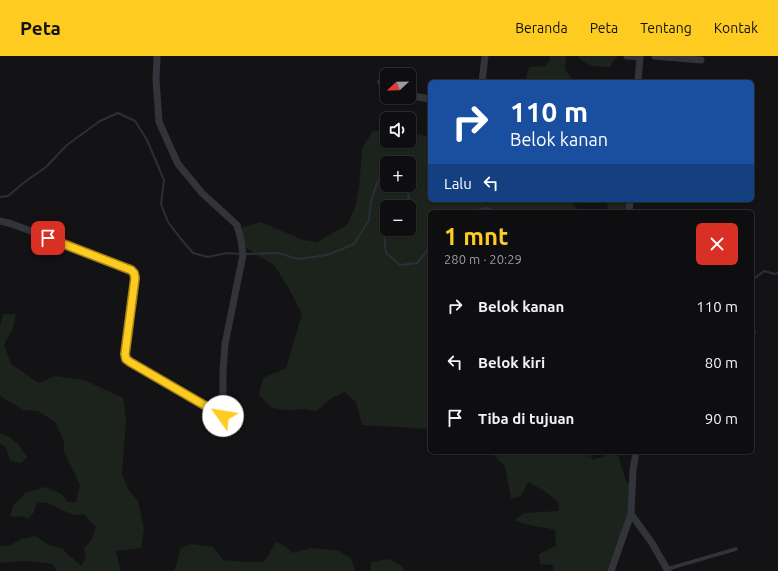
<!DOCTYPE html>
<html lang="id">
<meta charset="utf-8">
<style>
body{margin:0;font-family:Ubuntu,sans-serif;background:#171719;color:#f1f3f6;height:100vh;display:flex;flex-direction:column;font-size:15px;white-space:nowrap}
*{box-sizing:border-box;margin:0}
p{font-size:13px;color:#9b9c9f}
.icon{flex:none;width:22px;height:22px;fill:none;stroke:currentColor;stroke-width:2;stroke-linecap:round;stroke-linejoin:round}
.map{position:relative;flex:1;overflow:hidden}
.side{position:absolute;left:428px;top:154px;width:326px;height:244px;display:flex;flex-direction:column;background:#0e0e10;border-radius:6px;box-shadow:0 1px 3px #0004,0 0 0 1px #2e2e30}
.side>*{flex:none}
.hud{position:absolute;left:428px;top:24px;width:326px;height:122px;border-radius:6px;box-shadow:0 1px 3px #0004,0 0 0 1px #2e2e30;background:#1a4fa0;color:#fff;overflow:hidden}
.needle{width:26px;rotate:248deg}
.tools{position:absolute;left:380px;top:12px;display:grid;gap:8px}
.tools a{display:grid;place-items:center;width:36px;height:36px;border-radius:6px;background:#0e0e10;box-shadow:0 1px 3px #0004,0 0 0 1px #2e2e30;font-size:20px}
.pin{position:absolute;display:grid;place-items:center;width:34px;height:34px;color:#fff;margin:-17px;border-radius:8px;box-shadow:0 2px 6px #0006}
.me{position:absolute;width:44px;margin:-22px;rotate:302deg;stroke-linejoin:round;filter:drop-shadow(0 0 3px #0008)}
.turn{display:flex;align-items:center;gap:14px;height:84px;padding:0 16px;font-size:18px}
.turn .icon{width:52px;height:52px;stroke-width:2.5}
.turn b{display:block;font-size:28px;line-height:34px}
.then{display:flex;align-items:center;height:38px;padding:0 16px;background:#0003;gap:8px;font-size:15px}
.round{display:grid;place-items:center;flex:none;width:42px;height:42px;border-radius:6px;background:#171719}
.summary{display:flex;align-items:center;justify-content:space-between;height:68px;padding:0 16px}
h1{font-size:24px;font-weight:600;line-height:30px;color:#fecb21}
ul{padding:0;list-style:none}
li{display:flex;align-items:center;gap:12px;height:56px;padding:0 16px}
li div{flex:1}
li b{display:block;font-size:15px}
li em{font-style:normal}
header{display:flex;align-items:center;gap:24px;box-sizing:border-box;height:56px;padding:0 20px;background:#fecb21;color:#111}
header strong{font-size:19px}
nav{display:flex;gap:22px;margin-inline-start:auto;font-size:14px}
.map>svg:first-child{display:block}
.green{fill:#1b231c;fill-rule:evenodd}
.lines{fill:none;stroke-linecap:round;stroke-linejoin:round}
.stream{stroke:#283039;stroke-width:2}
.lane{stroke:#33343a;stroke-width:3.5}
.street{stroke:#33343a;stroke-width:7}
.route-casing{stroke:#a58415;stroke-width:10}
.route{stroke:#fecb21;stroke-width:7}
</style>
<header>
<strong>Peta</strong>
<nav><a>Beranda</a><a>Peta</a><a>Tentang</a><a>Kontak</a></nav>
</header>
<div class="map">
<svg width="778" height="515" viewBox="0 0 778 515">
<rect width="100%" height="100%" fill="#131315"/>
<g class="green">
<polygon points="549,0 566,0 565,13 570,20 573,26 525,26 529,11 546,10 550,4"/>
<path d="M578,0H617L610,11C598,11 586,11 578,0Z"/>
<path d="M387,73V85H409V76L430,81V144H568L581,156H430V373L362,369L356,346L344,336L330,343L317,355L304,353L287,354L272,352L259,339L263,322L286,312L302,258L289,233L275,210L238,187L237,177L243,171L261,166L303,184L317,186L347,169L355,152L359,131L362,93L372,76ZM387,107H409V129H387ZM387,151H409V173H387Z"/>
<polygon points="607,144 629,144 629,156 608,156"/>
<path d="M3,258H16L13,272L4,289L11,308L39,327L55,320L84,324L123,342L126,364L122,418L128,433L138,445L144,473L141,492L116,495L121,515H57L52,508C35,505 18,504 0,507V490H9L21,483L35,480L49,489L61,492L81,510L86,503L84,493L91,484L96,471L84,458L73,459L48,447L37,446L34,456L28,463L20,460L10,461L13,450L26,436L46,431L62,438L67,446H76L80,429L64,396V385L55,366L38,355L23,354L0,340V269Z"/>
<path d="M0,377C15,382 19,389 27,401L21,407L10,405L6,391L0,388Z"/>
<path d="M493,396H588L593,404L605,400L608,396H617L626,425L632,431V446L609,515H553V509L540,508L539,498L556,490L555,474C542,470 528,471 515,464L524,457L559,455L558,446L546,436L528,426L521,440L511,443L505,410L494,400Z"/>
<polygon points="276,486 287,491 292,497 312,492 339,495 351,502 355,515 173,515 176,511 180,493 191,488 213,491 223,504 244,506 264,506"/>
<polygon points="389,503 402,510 404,515 371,515 370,506"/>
</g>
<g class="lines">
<g class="stream">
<polyline points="406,129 409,143 407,151"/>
<polyline points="0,141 8,140 26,125 46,111 67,89 100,65 118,57 135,65 147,84 164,124 161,148 168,166 181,183 193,197 208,201 227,197 240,198"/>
<polyline points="467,156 486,152 500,156"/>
<polyline points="387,173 384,177 386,197 400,209 417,207 430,191"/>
<polyline points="245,198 278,197 298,203 327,199 354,188 369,164 371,145 377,127 387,114"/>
<polyline points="752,224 764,215 775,218 778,217"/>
<polyline points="752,268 755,277 752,280"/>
</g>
<polyline class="lane" points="667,513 736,493"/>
<g class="street">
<polyline points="157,0 156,23 159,66 178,108 202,137 237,169 241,184 243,199 225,288 223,316 223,360"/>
<polyline points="627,0 640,1"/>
<polyline points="655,0 701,4"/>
<polyline points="381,26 387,27"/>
<polyline points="482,26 485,0"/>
<polyline points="638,26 640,0"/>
<polyline points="409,32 413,40 430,43"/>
<polyline points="629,156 630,144"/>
<polyline points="0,165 12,168 73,191 131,214 134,217 135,222 125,298 127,303 130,306 223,360"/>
<polyline points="631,458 652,487 668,515"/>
<polyline points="611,515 631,458 633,414 636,396"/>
</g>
</g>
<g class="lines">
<defs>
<polyline id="route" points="48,182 131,214 134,217 135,222 125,298 126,303 130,306 223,360"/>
</defs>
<use href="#route" class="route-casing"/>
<use href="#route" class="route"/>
</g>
</svg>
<div class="tools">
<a><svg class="needle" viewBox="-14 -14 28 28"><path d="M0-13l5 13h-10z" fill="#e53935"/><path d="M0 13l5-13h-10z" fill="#9b9c9f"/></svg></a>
<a><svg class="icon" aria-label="sound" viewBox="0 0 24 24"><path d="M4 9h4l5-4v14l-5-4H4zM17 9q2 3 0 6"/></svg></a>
<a>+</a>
<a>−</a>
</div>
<div class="pin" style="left:48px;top:182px;background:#d93025"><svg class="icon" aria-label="arrive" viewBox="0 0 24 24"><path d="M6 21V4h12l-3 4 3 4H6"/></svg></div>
<svg class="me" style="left:223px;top:360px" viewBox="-20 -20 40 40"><circle r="19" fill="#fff"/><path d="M0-13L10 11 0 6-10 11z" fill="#fecb21"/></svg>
<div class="hud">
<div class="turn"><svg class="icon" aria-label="right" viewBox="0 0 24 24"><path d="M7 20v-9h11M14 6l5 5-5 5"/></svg><div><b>110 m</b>Belok kanan</div></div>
<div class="then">Lalu<svg class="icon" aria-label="left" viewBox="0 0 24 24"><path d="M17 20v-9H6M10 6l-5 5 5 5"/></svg></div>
</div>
<section class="side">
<div class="summary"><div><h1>1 mnt</h1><p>280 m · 20:29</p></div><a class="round" style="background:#d93025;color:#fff"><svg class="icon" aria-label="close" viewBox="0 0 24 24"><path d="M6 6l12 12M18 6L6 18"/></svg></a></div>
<ul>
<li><svg class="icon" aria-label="right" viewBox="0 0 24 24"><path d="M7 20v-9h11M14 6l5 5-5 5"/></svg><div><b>Belok kanan</b></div><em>110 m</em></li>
<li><svg class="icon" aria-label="left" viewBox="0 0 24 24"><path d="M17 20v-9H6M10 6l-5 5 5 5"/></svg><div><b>Belok kiri</b></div><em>80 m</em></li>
<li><svg class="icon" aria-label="arrive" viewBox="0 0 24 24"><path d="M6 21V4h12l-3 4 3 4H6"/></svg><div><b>Tiba di tujuan</b></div><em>90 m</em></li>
</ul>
</section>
</div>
